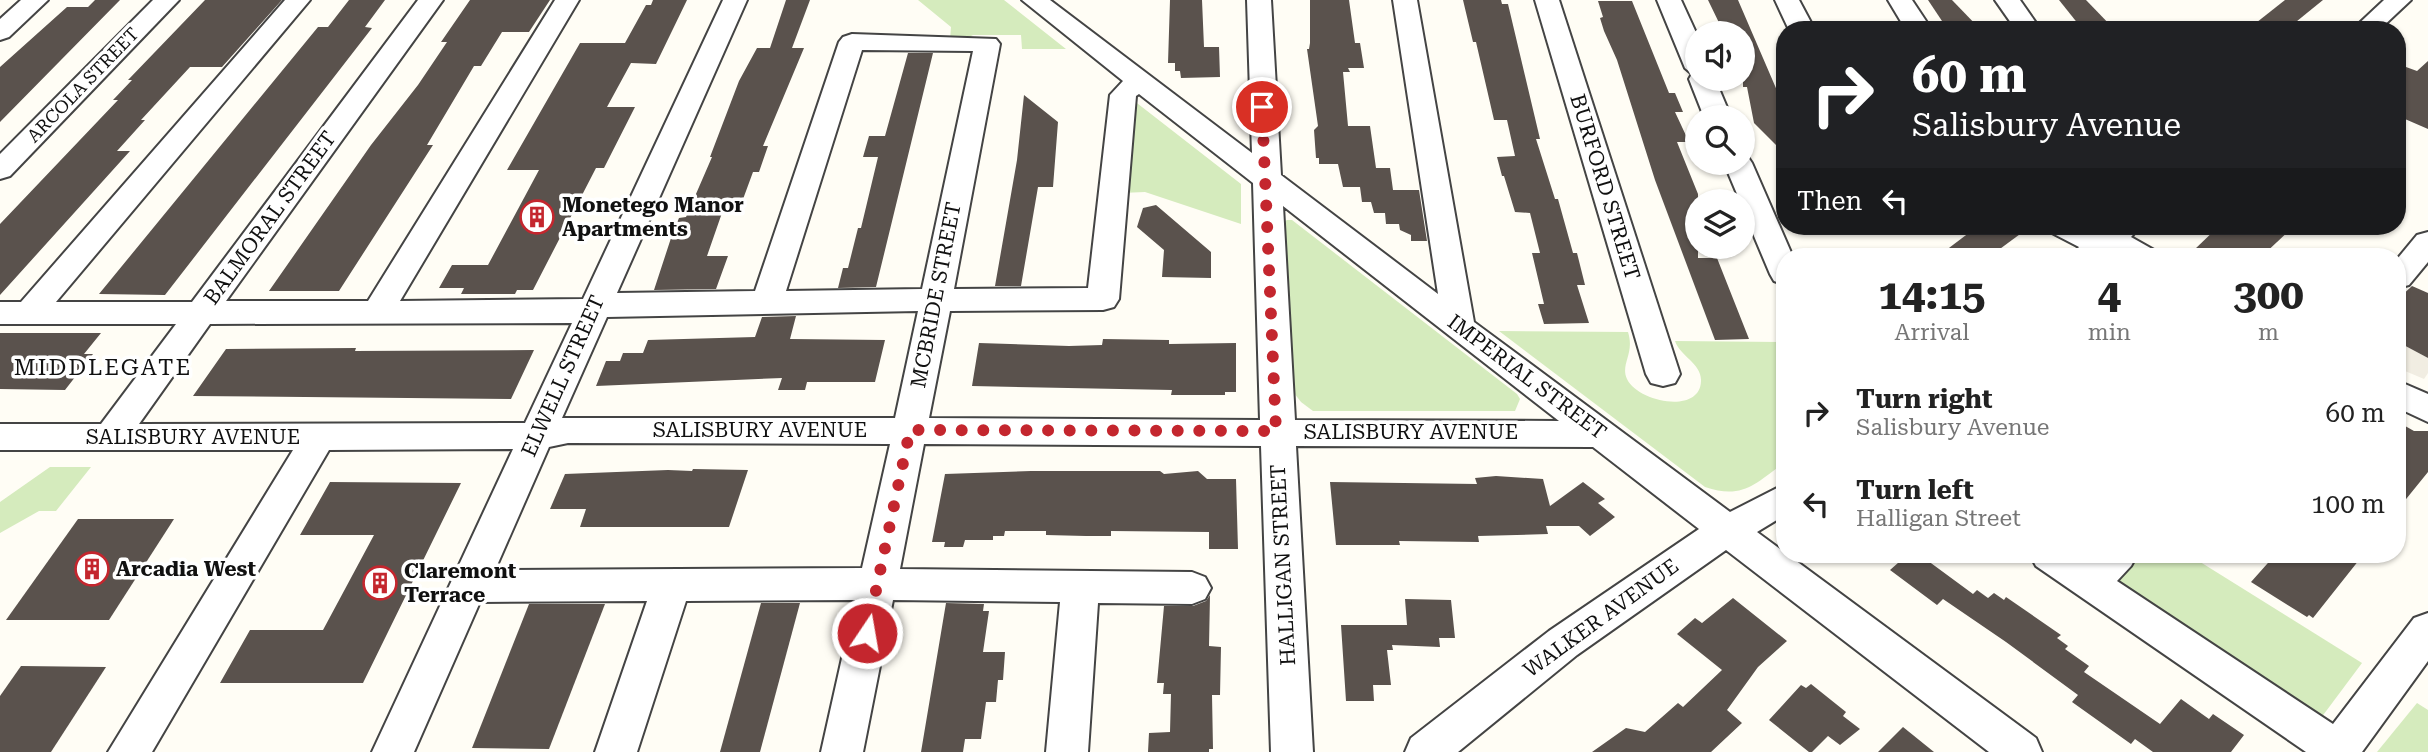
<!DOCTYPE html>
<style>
body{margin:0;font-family:"Roboto Serif",serif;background:#f2f2f2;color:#222;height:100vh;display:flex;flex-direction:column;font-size:26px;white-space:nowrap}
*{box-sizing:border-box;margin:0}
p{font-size:23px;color:#767676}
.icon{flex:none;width:38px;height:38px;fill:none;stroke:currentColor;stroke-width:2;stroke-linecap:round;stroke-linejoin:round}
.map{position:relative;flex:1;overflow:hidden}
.panel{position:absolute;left:1776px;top:248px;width:630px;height:315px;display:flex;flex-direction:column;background:#fff;border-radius:28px;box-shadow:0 2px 5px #0004}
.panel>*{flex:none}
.banner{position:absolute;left:1776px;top:21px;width:630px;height:214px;border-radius:28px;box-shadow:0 2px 5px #0004;background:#202124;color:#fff;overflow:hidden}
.tools{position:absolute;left:1685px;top:21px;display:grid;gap:14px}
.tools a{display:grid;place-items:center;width:70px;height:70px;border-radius:50%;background:#fff;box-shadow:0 2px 5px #0004;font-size:35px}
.pin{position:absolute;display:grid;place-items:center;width:60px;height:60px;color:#fff;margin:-30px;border:4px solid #fff;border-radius:50%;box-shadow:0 2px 7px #0007}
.me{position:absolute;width:77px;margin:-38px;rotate:12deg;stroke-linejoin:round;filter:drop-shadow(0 0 5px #0008)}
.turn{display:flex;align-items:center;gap:24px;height:147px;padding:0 21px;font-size:32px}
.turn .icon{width:91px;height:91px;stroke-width:2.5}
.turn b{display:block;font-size:49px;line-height:60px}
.then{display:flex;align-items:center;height:66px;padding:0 21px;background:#0003;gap:14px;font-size:26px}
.eta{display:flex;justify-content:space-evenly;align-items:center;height:119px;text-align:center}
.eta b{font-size:42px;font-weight:700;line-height:49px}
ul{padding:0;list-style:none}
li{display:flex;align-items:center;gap:21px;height:91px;padding:0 21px}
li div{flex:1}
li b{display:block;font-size:26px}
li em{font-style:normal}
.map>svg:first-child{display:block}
.green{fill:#d5ebbd}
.plaza{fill:#f1ede2}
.building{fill:#5a524d}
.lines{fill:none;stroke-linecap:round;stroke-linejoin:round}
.minor-casing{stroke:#444;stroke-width:4}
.minor{fill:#fff;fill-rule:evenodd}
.route{stroke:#c4262e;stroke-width:12;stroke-dasharray:0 21.6}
.labels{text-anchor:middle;stroke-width:7;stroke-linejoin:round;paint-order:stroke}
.far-street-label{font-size:18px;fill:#111;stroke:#fff}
.street-label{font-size:21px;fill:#111;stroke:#fff}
.poi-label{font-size:21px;font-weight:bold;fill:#111;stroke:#fff;text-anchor:start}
.neighbourhood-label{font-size:23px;letter-spacing:2px;fill:#111;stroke:#fff}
</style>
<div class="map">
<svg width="2428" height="752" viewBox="0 0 2428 752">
<rect width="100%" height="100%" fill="#fffdf5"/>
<g class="green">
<polygon points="918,0 1004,0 1066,49 1022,49 1021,35 973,35 965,39 950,40 951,27"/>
<polygon points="1133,100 1241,184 1241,224 1145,192 1121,193"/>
<polygon points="1287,220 1292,220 1517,394 1520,399 1515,411 1313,411 1301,402 1294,393 1284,222"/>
<path d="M1499,331L1628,332C1635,354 1620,364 1627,379C1638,402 1700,415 1701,381C1702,364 1680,356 1675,341L1785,342V462C1756,483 1743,500 1705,487Z"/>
<polygon points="50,467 91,467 56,511 39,511 0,533 0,502"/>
<polygon points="2133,555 2189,555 2362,663 2315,726 2128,601 2119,582 2120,567"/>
<polygon points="2417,703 2428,710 2428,752 2377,752"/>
</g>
<polygon class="plaza" points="2398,342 2428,358 2428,373 2424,379 2398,368"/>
<g class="building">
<polygon points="95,0 120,0 0,122 0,67 67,7 88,7"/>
<polygon points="205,0 282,0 222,67 190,67 141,120 145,120 117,151 130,151 0,295 0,224 118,100 113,100 132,80 128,80"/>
<polygon points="349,0 385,0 365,27 372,28 165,295 99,294 318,27 328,27"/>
<polygon points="470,0 550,0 529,32 502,32 481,66 474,66 427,145 433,145 339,291 269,291 371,145 418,85 447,42 441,42"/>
<polygon points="653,0 687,0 656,64 631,63 607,107 635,107 604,168 596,168 533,290 517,290 515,294 461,294 464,288 439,288 452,265 488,265 539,170 507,170 580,43 625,43 646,5 651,5"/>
<polygon points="786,0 810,0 792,48 804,48 763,146 768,146 759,172 753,172 739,210 723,210 707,256 728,256 716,289 654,290 672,235 679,218 686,217 712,157 710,157 739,81 757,48 770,48"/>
<polygon points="1170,0 1202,0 1204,47 1219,47 1220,77 1181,78 1180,71 1175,71 1175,63 1168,63"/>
<polygon points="1310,0 1349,0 1355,43 1360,43 1364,68 1348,68 1350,72 1343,72 1348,126 1370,126 1376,168 1390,168 1393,190 1419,190 1427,241 1411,241 1411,235 1400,230 1399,224 1386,224 1385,213 1374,213 1371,202 1362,202 1360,187 1343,187 1338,164 1319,164 1319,158 1316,158 1314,130 1318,126 1307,49 1309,49 1310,43"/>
<polygon points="1463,0 1501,0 1502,4 1508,4 1540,139 1536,139 1555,199 1558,199 1573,253 1577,253 1585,285 1577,285 1589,323 1544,324 1538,304 1544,304 1532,253 1540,253 1530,213 1515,212 1504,176 1502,176 1497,157 1515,156 1507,120 1494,120 1476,42 1473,42"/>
<polygon points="1708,0 1738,0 1785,109 1785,154 1754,123 1747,87 1743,87 1743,31 1723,31"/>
<polygon points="1928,0 1952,0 1981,30 1948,30"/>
<polygon points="2059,0 2086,0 2115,30 2083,30"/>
<polygon points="2285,0 2323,0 2286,30 2247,30"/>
<polygon points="1598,1 1632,1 1669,93 1675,93 1683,112 1675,112 1689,142 1677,142 1698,194 1698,258 1717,258 1749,339 1715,340 1655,180 1617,60 1604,31 1600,18 1603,17"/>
<polygon points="908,53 933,53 876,287 838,288 843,268 848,268 858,228 861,228 878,157 863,157 869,136 885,136"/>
<polygon points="2428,61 2428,129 2398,116 2398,75 2406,67 2417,71"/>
<polygon points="1024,95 1058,122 1053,187 1038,187 1021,286 995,286 1017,160"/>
<polygon points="1156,205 1211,252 1211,278 1162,277 1164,250 1137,227 1143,208"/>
<polygon points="1978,226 2031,226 1989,257 1937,257"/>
<polygon points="2219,226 2294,226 2261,257 2208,257 2194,250"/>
<polygon points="2412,286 2428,293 2428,358 2398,342 2398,299"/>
<polygon points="796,316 790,339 885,340 875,382 807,382 805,390 778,390 782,378 596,386 606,361 620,361 623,353 643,353 648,340 755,337 762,317"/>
<polygon points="0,333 101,333 84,354 93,354 65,390 0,389"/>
<polygon points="1103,339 1169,340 1169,344 1236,343 1236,392 1225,392 1225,395 1171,395 1172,390 972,386 979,343 1069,346 1102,345"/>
<polygon points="356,348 355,351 534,350 511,399 193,396 226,349"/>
<polygon points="2398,422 2414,431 2428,431 2428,472 2398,509"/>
<polygon points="693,469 748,470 729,527 580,527 586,509 550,509 565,474 668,470 692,471"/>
<polygon points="1031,471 1160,471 1164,474 1198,471 1207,479 1236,479 1238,549 1209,549 1209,532 1111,531 1111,536 1086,536 1046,535 1046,531 1005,531 1004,536 993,536 993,540 965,540 963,547 944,547 945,542 932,542 945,474"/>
<polygon points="1496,476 1543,479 1550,506 1583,482 1605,499 1598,503 1615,517 1590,536 1579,526 1546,526 1548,534 1478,536 1479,542 1399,541 1400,545 1336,545 1330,482 1477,484 1475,478"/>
<polygon points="330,482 461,483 363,683 220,683 250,630 323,630 374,535 300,535"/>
<polygon points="78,519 174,519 109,620 6,620"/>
<polygon points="1907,555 1920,555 1973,594 1977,590 1988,598 1994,593 2004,600 2006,597 2061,635 2057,638 2068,646 2065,649 2089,666 2084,672 2160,724 2181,699 2209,719 2213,714 2244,735 2231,752 2153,752 2135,739 2131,744 2072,702 2078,695 2006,642 1943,599 1937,605 1890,570"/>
<polygon points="2275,555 2363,555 2313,618 2309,615 2307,617 2251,582"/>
<polygon points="1210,595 1209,646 1221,647 1220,695 1212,695 1213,749 1209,749 1209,752 1148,752 1149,733 1170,732 1171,694 1163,694 1164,683 1157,683 1164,606 1193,606 1206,601"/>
<polygon points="1733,598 1787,641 1758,667 1727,710 1742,723 1711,752 1592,752 1626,728 1645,732 1678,703 1683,707 1722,670 1677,634 1695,618 1702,623"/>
<polygon points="1405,599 1451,600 1455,638 1439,638 1440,647 1392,645 1393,650 1387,650 1391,685 1373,685 1374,701 1346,701 1341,625 1407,625"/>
<polygon points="761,603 800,603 760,752 720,752"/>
<polygon points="946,603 984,604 983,611 989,611 983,652 1005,652 1003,680 998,680 996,702 986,702 981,739 965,739 963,752 921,752"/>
<polygon points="529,604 605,604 549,749 472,748"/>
<polygon points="21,666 106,667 51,752 0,752 0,696"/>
<polygon points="1811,684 1846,712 1843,716 1860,729 1840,745 1828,736 1812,752 1809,752 1769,720 1801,685 1806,688"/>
<polygon points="1903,727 1934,752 1878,752"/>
</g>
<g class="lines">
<defs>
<g id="minor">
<polygon points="21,0 48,0 9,37 0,40 0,19"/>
<polygon points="153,0 179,0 10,176 0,179 0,154"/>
<path d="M285,0H310L56,302H192L418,0H443L226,301H368L555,0H579L400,301L583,299L723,0H747L617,293L755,291L839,42L843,37L852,34L996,39L1000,44L954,289L1088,288L1110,95L1123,81L1022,0H1050L1252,153L1247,0H1271L1281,175L1438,294L1393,0H1417L1474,322L1730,512L1785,484V515L1757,532L2036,738L2042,752H1989L1726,550L1577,655L1458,752H1405L1411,738L1549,631L1699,529L1593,447L1296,446L1313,752H1271L1261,446L924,444L900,569L1192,572L1205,577L1211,588L1205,599L1192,604L1098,603L1088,752H1046L1060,602L893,600L863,752H821L855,600L686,601L637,752H595L647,601L480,602L414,752H372L513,449L329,450L152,752H108L293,450H0V424H101L176,324H0V302H21ZM862,50L973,51L922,289L786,291ZM1139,94L1253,183L1260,420L929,418L950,311L1103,310L1114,307L1119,299L1136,96ZM1283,206L1559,421L1295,420ZM918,311L895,418H562L607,317ZM572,323L525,423L139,424L210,324ZM568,443L890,444L862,568L495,570L549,447Z"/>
<polygon points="1535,0 1559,0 1680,374 1675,383 1663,386 1651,383 1646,374"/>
<polygon points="1657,0 1681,0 1698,37 1698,79 1715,79 1731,117 1704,117 1689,79 1692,74 1685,68"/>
<polygon points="1775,0 1799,0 1815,30 1789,30"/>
<polygon points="1888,0 1912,0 1932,30 1906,30"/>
<polygon points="1995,0 2020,0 2041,30 2016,30"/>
<polygon points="2384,0 2411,0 2379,30 2352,30"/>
<polygon points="1743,155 1748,157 1752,163 1793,257 1785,257 1785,285 1774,281 1770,274 1743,210 1743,201 1740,201 1724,163 1743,163"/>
<polygon points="2048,226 2087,226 2098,231 2106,226 2141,226 2131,237 2154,250 2158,257 2120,257 2111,252 2105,257 2070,257 2079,247 2052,233"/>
<polygon points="2428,232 2428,262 2409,285 2398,288 2398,258 2417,235"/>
<polygon points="2398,381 2428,394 2428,422 2398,408"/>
<polygon points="2030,555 2078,555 2088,561 2094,555 2137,555 2131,566 2117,581 2333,724 2414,618 2428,613 2428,661 2362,752 2306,752 2036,566"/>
</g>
</defs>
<use href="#minor" class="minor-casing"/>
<use href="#minor" class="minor"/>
</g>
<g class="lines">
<polyline class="route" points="867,633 910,430 1276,431 1262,107"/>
</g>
<defs>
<symbol id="building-ring" viewBox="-11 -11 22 22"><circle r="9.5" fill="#fff" stroke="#c4262e" stroke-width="1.5"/><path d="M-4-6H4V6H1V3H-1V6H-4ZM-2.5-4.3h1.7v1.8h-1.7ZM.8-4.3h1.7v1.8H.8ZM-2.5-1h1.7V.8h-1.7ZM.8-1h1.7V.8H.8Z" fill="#c4262e"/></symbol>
</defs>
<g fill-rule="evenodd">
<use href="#building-ring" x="518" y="198" width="38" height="38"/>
<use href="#building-ring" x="73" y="550" width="38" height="38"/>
<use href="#building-ring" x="361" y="564" width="38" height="38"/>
</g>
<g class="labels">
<g class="far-street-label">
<text transform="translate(83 85) rotate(-46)" y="6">ARCOLA STREET</text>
</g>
<g class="street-label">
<text transform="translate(1605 187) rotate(73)" y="7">BURFORD STREET</text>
<text transform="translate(270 218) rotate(-54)" y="7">BALMORAL STREET</text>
<text transform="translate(936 295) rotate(-79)" y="7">MCBRIDE STREET</text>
<text transform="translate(563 376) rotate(-66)" y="7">ELWELL STREET</text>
<text transform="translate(1527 377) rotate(37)" y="7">IMPERIAL STREET</text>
<text x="760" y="437">SALISBURY AVENUE</text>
<text x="1411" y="439">SALISBURY AVENUE</text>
<text x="193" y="444">SALISBURY AVENUE</text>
<text transform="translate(1283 565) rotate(-93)" y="7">HALLIGAN STREET</text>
<text transform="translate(1601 618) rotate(-36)" y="7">WALKER AVENUE</text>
</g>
<g class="poi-label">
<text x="562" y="212">Monetego Manor<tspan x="562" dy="24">Apartments</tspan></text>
<text x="116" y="576">Arcadia West</text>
<text x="404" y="578">Claremont<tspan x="404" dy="24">Terrace</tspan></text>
</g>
<g class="neighbourhood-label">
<text x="103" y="375">MIDDLEGATE</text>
</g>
</g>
</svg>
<div class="tools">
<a><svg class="icon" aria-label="sound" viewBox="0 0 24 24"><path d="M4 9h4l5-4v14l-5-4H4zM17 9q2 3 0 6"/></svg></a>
<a><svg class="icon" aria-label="search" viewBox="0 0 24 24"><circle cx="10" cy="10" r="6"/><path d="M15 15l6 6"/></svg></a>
<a><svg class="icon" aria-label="layers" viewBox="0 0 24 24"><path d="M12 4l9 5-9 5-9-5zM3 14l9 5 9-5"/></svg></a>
</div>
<div class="pin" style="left:1262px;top:107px;background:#d93025"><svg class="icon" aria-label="arrive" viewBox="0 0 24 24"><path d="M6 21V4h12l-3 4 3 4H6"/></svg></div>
<svg class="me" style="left:867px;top:633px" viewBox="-20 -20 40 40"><circle r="17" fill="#c4262e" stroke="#fff" stroke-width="3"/><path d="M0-11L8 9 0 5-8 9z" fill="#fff"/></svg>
<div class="banner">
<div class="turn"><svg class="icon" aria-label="right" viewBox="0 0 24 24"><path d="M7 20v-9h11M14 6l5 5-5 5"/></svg><div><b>60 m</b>Salisbury Avenue</div></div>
<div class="then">Then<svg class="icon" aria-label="left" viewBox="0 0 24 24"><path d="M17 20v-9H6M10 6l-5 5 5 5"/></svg></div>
</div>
<section class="panel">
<div class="eta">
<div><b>14:15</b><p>Arrival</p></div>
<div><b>4</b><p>min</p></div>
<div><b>300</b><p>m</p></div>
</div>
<ul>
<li><svg class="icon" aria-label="right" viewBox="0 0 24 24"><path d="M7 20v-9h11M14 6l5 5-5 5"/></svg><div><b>Turn right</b><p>Salisbury Avenue</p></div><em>60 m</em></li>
<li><svg class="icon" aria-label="left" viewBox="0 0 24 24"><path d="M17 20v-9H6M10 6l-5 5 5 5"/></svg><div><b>Turn left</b><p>Halligan Street</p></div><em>100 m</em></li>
</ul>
</section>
</div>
